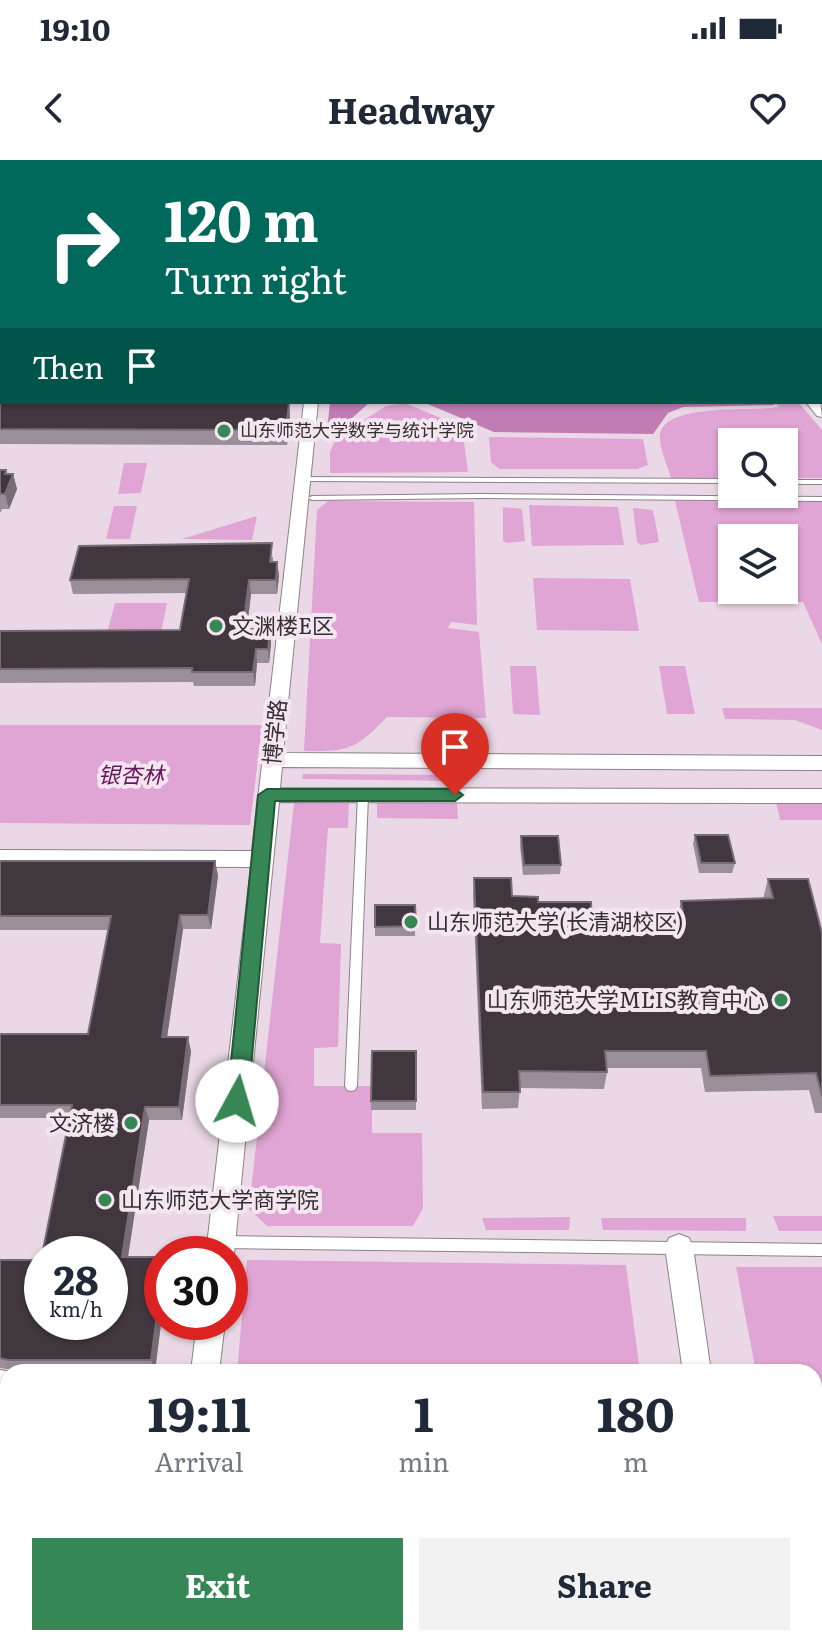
<!DOCTYPE html>
<meta charset="utf-8">
<style>
body{margin:0;font-family:Literata,"Noto Sans SC",serif;background:#f2f2f3;color:#1f2937;height:100vh;display:flex;flex-direction:column;font-size:30px;white-space:nowrap}
*{box-sizing:border-box;margin:0}
p{font-size:26px;color:#747a83}
.icon{flex:none;width:44px;height:44px;fill:none;stroke:currentColor;stroke-width:2;stroke-linecap:round;stroke-linejoin:round}
.map{position:relative;flex:1;overflow:hidden}
.drawer{position:absolute;left:0px;top:1204px;width:822px;height:282px;display:flex;flex-direction:column;background:#fff;border-radius:24px 24px 0 0;box-shadow:0 2px 6px #0004}
.drawer>*{flex:none}
.top-card{position:absolute;left:0px;top:0px;width:822px;height:244px;box-shadow:0 2px 6px #0004;background:#00695c;color:#fff;overflow:hidden}
.tools{position:absolute;left:718px;top:268px;display:grid;gap:16px}
.tools a{display:grid;place-items:center;width:80px;height:80px;border-radius:0px;background:#fff;box-shadow:0 2px 6px #0004;font-size:40px}
.speed{position:absolute;left:24px;top:1076px;display:flex;gap:16px;font-size:40px;font-weight:700;text-align:center}
.speed>*{display:grid;place-content:center;width:104px;height:104px;border-radius:50%;background:#fff;box-shadow:0 2px 6px #0004;line-height:1}
.speed small{font-size:20px;font-weight:400}
.speed .limit{border:12px solid #d22;background:#fff;color:#111}
.pin{position:absolute;display:grid;place-items:center;width:68px;height:68px;color:#fff;margin:-82px -34px;border-radius:50% 50% 50% 0;rotate:-45deg;box-shadow:0 0 8px #0007}
.pin .icon{rotate:45deg}
.me{position:absolute;width:88px;margin:-44px;rotate:6deg;stroke-linejoin:round;filter:drop-shadow(0 0 6px #0008)}
.turn{display:flex;align-items:center;gap:28px;height:168px;padding:0 32px;font-size:36px}
.turn .icon{width:104px;height:104px;stroke-width:2.5}
.turn b{display:block;font-size:56px;line-height:68px}
.then{display:flex;align-items:center;height:76px;padding:0 32px;background:#0003;gap:16px;font-size:30px}
.eta{display:flex;justify-content:space-evenly;align-items:center;height:136px;text-align:center}
.eta b{font-size:48px;font-weight:700;line-height:56px}
.primary-button{display:flex;gap:16px;margin-top:auto;padding:16px 32px}
.primary-button a{flex:1;height:92px;border-radius:0px;background:#378656;color:#fff;font-size:32px;font-weight:700;line-height:92px;text-align:center}
.primary-button a+a{background:#f2f2f3;color:#1f2937}
.status{display:flex;justify-content:space-between;align-items:center;height:56px;padding:0 40px;background:#fff;direction:ltr}
.status svg{height:22px;fill:currentColor}
header{display:flex;justify-content:space-between;align-items:center;height:104px;padding:0 32px;background:#fff;font-size:36px;font-weight:700}
.map>svg:first-child{display:block}
.built{fill:#ebd8e6;fill-rule:evenodd}
.green{fill:#e0a5d4;fill-rule:evenodd}
.water{fill:#c07cb3}
.lines{fill:none;stroke-linecap:round;stroke-linejoin:round}
.lane-casing{stroke:#8c818a;stroke-width:2}
.street-casing{stroke:#8c818a;stroke-width:2}
.lane{fill:#fff;fill-rule:evenodd}
.street{fill:#fff;fill-rule:evenodd}
.wall{fill:#9a8e98}
.shaded-wall{fill:#766c74}
.building{fill:#41373f;stroke:#766c74;stroke-width:2;fill-rule:evenodd}
.route{fill:#378656;stroke:#245738;stroke-width:2}
.poi-dot{fill:#378656;stroke:#f3e6f0;stroke-width:3}
.labels{text-anchor:middle;stroke-width:8;stroke-linejoin:round;paint-order:stroke}
.far-poi-label{font-size:18px;fill:#332e32;stroke:#f3e6f0;text-anchor:start}
.poi-label{font-size:22px;fill:#332e32;stroke:#f3e6f0;text-anchor:start}
.street-label{font-size:22px;fill:#332e32;stroke:#f3e6f0}
.park-label{font-size:22px;font-style:italic;fill:#68155d;stroke:#f3e6f0}
</style>
<div class="status"><b>19:10</b><svg viewBox="0 0 49 12"><path d="M0 12V9h3v3zM5 12V6h3v6zM10 12V3h3v9zM15 12V0h3v12zM26 1h20v11H26zM47 4h2v5h-2z"/></svg></div>
<header><svg class="icon" aria-label="back" viewBox="0 0 24 24"><path d="M15 5l-7 7 7 7"/></svg>Headway<svg class="icon" aria-label="heart" viewBox="0 0 24 24"><path d="M12 20l-8-8c-3-5 5-10 8-4 3-6 11-1 8 4z"/></svg></header>
<div class="map">
<svg width="822" height="1485" viewBox="0 0 822 1485">
<rect width="100%" height="100%" fill="#f3e6f0"/>
<path class="built" d="M0,0H822V1485H0ZM2,2H820V242H2ZM732,282H784V334H732ZM732,378H784V430H732ZM42,1094H110V1162H42ZM162,1094H230V1162H162ZM8,1212H814V1478H8Z"/>
<g class="green">
<polygon points="0,0 456,0 456,2 2,2 0,7"/>
<path d="M774,242H798L822,270V318H784V282H732V318H671C668,306 658,286 660,274C666,242 754,252 779,247Z"/>
<polygon points="405,243 462,267 468,312 330,313 330,292 336,278 386,246"/>
<polygon points="489,277 643,279 648,305 637,309 499,309 491,302"/>
<polygon points="124,303 147,303 141,333 118,334"/>
<path d="M328,341L474,342L477,465L451,462L448,468L479,472L486,558L387,557C356,589 349,592 304,591L317,350Z"/>
<path d="M675,341L822,342V484L803,442H699ZM732,378H784V430H732Z"/>
<polygon points="529,345 618,347 624,385 532,386"/>
<polygon points="114,346 137,346 130,379 106,379"/>
<polygon points="503,347 522,349 525,381 507,383 503,381"/>
<polygon points="633,348 653,350 659,382 641,385 637,382"/>
<polygon points="257,356 252,380 182,379"/>
<polygon points="533,418 630,419 639,471 537,470"/>
<polygon points="115,443 167,443 161,473 107,473"/>
<polygon points="510,506 536,506 540,555 513,554"/>
<polygon points="659,506 685,506 695,554 667,554"/>
<polygon points="722,548 822,548 822,570 795,560 725,559"/>
<polygon points="0,565 262,565 250,665 0,663"/>
<polygon points="303,614 459,615 458,621 302,619"/>
<polygon points="377,641 457,641 458,659 377,658"/>
<polygon points="349,642 348,668 328,668 320,783 341,784 338,887 314,888 314,926 372,926 372,973 422,973 423,1048 413,1066 267,1066 249,1049 294,643"/>
<polygon points="776,642 822,642 822,660 780,660"/>
<polygon points="773,1056 822,1056 822,1071 779,1071"/>
<polygon points="570,1057 569,1070 486,1070 482,1058"/>
<polygon points="601,1058 746,1058 746,1071 603,1070"/>
<polygon points="247,1100 626,1105 640,1212 237,1212"/>
<polygon points="736,1107 822,1107 822,1297 814,1297 814,1212 756,1212"/>
<polygon points="814,1343 822,1343 822,1485 677,1485 693,1478 814,1478"/>
<polygon points="216,1478 546,1478 538,1485 216,1485"/>
</g>
<g class="water">
<polygon points="330,242 370,242 341,268 327,271"/>
<polygon points="423,242 770,242 775,245 683,247 668,253 653,274 494,272"/>
</g>
<g class="lines">
<defs>
<g id="lane">
<rect x="0" y="57" width="2" height="4"/>
<rect x="0" y="85" width="2" height="4"/>
<rect x="820" y="133" width="2" height="4"/>
<rect x="820" y="151" width="2" height="8"/>
<rect x="820" y="234" width="2" height="4"/>
<polygon points="300,317 732,319 732,323 303,321 300,321"/>
<rect x="784" y="320" width="38" height="4"/>
<polygon points="481,334 822,337 822,341 481,338 312,340 308,338 312,336"/>
<polygon points="363,631 368,635 357,926 355,930 351,931 347,930 345,926 358,635"/>
<polygon points="223,1076 822,1084 822,1096 223,1088 218,1086 216,1082 218,1078"/>
</g>
<g id="street">
<rect x="498" y="0" width="12" height="2"/>
<polygon points="554,0 566,0 567,2 555,2"/>
<rect x="820" y="8" width="2" height="6"/>
<rect x="0" y="16" width="2" height="6"/>
<rect x="0" y="127" width="2" height="8"/>
<polygon points="820,241 822,257 817,256 806,242"/>
<polygon points="304,242 318,242 283,593 822,596 822,610 282,607 280,628 822,629 822,643 279,642 234,1094 230,1102 230,1094 206,1094 251,707 0,706 0,690 252,691"/>
<polygon points="679,1074 689,1078 693,1087 711,1212 683,1212 665,1087 669,1078"/>
<polygon points="197,1162 225,1162 219,1212 191,1212"/>
<polygon points="0,1210 12,1212 8,1212 8,1240 0,1240"/>
<rect x="814" y="1300" width="8" height="30"/>
<rect x="0" y="1392" width="8" height="32"/>
<polygon points="156,1478 188,1478 187,1485 155,1485"/>
</g>
</defs>
<use href="#lane" class="lane-casing"/>
<use href="#street" class="street-casing"/>
<use href="#lane" class="lane"/>
<use href="#street" class="street"/>
</g>
<g class="wall">
<rect x="0" y="148" width="2" height="75"/>
<polygon points="289,242 290,257 287,285 0,284 0,243"/>
<polygon points="0,310 8,314 13,314 17,329 9,349 2,349 1,352 0,352"/>
<polygon points="273,397 273,402 277,402 279,416 277,434 251,434 247,469 270,469 271,483 269,503 257,503 255,526 194,526 193,522 0,523 0,471 180,470 187,433 73,434 70,420"/>
<polygon points="695,675 735,703 732,713 699,713 693,684"/>
<polygon points="521,676 561,705 560,714 523,715 520,686"/>
<polygon points="0,701 215,701 218,716 211,769 183,769 167,877 191,891 182,960 149,960 128,1097 162,1097 162,1156 155,1211 14,1210 0,1208 0,1100 41,1100 69,958 0,958 0,874 88,874 108,770 0,770"/>
<polygon points="474,718 512,736 538,742 592,760 677,759 681,741 763,739 768,719 822,773 822,953 815,953 809,930 705,932 701,908 607,908 607,912 604,929 520,928 518,948 482,949 473,735"/>
<rect x="375" y="745" width="40" height="31"/>
<polygon points="416,891 416,950 371,950 371,941"/>
</g>
<g class="shaded-wall">
<polygon points="289,242 290,257 287,285 286,270"/>
<polygon points="6,310 10,323 13,314 17,329 9,349 5,334 5,314"/>
<polygon points="277,402 279,416 277,434 276,420"/>
<polygon points="249,420 251,434 245,483 243,469"/>
<polygon points="270,469 271,483 269,503 268,489"/>
<polygon points="256,489 257,503 255,526 253,512"/>
<polygon points="215,701 218,716 211,769 208,755"/>
<polygon points="180,755 183,769 165,891 162,877"/>
<polygon points="188,877 191,891 182,960 179,947"/>
<polygon points="145,947 149,960 126,1109 122,1097"/>
<polygon points="162,1116 162,1156 155,1211 151,1200"/>
<polygon points="114,1478 120,1478 120,1485 113,1485"/>
</g>
<g class="building">
<rect x="0" y="148" width="2" height="62"/>
<polygon points="225,242 289,242 286,270 0,269 0,243"/>
<polygon points="0,310 6,310 5,314 13,314 5,334 0,334"/>
<polygon points="272,383 270,402 277,402 276,420 249,420 243,469 270,469 268,489 256,489 253,512 192,512 192,508 0,509 0,471 180,470 189,419 70,420 79,386"/>
<polygon points="695,675 728,675 735,703 701,703"/>
<polygon points="521,676 558,676 561,705 524,705"/>
<path d="M0,701H215L208,755H180L162,877H188L179,947H145L122,1097H162V1116L151,1200H8L0,1198V1100H41L72,945H0V874H88L111,756H0ZM42,1094H110V1162H42Z"/>
<polygon points="474,718 511,718 512,736 538,737 538,742 591,742 592,760 684,759 681,741 773,738 768,719 808,719 822,773 822,936 816,913 710,916 706,891 605,891 607,912 519,911 520,932 483,932"/>
<polygon points="375,745 415,745 416,766 375,767"/>
<polygon points="372,891 416,891 416,941 371,941"/>
<polygon points="0,1425 8,1425 8,1478 114,1478 113,1485 0,1485"/>
</g>
<polygon class="route" points="267,629 455,629 463,635 455,641 275,641 248,941 245,947 237,950 230,947 227,941 258,635"/>
<g class="poi-dot">
<circle cx="224" cy="271" r="8"/>
<circle cx="216" cy="466" r="8"/>
<circle cx="411" cy="762" r="8"/>
<circle cx="781" cy="840" r="8"/>
<circle cx="131" cy="963" r="8"/>
<circle cx="105" cy="1040" r="8"/>
</g>
<g class="labels">
<g class="far-poi-label">
<text x="240" y="277">山东师范大学数学与统计学院</text>
</g>
<g class="poi-label">
<text x="232" y="474">文渊楼E区</text>
<text x="427" y="770">山东师范大学(长清湖校区)</text>
<text x="765" y="848" text-anchor="end">山东师范大学MLIS教育中心</text>
<text x="115" y="971" text-anchor="end">文济楼</text>
<text x="121" y="1048">山东师范大学商学院</text>
</g>
<g class="street-label">
<text transform="translate(275 572) rotate(-84)" y="8">博学路</text>
</g>
<g class="park-label">
<text x="131" y="623">银杏林</text>
</g>
</g>
</svg>
<div class="tools">
<a><svg class="icon" aria-label="search" viewBox="0 0 24 24"><circle cx="10" cy="10" r="6"/><path d="M15 15l6 6"/></svg></a>
<a><svg class="icon" aria-label="layers" viewBox="0 0 24 24"><path d="M12 4l9 5-9 5-9-5zM3 14l9 5 9-5"/></svg></a>
</div>
<div class="speed"><div>28<small>km/h</small></div><div class="limit">30</div></div>
<div class="pin" style="left:455px;top:635px;background:#d93025"><svg class="icon" aria-label="arrive" viewBox="0 0 24 24"><path d="M6 21V4h12l-3 4 3 4H6"/></svg></div>
<svg class="me" style="left:237px;top:941px" viewBox="-20 -20 40 40"><circle r="19" fill="#fff"/><path d="M0-13L10 11 0 6-10 11z" fill="#378656"/></svg>
<div class="top-card">
<div class="turn"><svg class="icon" aria-label="right" viewBox="0 0 24 24"><path d="M7 20v-9h11M14 6l5 5-5 5"/></svg><div><b>120 m</b>Turn right</div></div>
<div class="then">Then<svg class="icon" aria-label="arrive" viewBox="0 0 24 24"><path d="M6 21V4h12l-3 4 3 4H6"/></svg></div>
</div>
<section class="drawer">
<div class="eta">
<div><b>19:11</b><p>Arrival</p></div>
<div><b>1</b><p>min</p></div>
<div><b>180</b><p>m</p></div>
</div>
<div class="primary-button"><a>Exit</a><a>Share</a></div>
</section>
</div>
